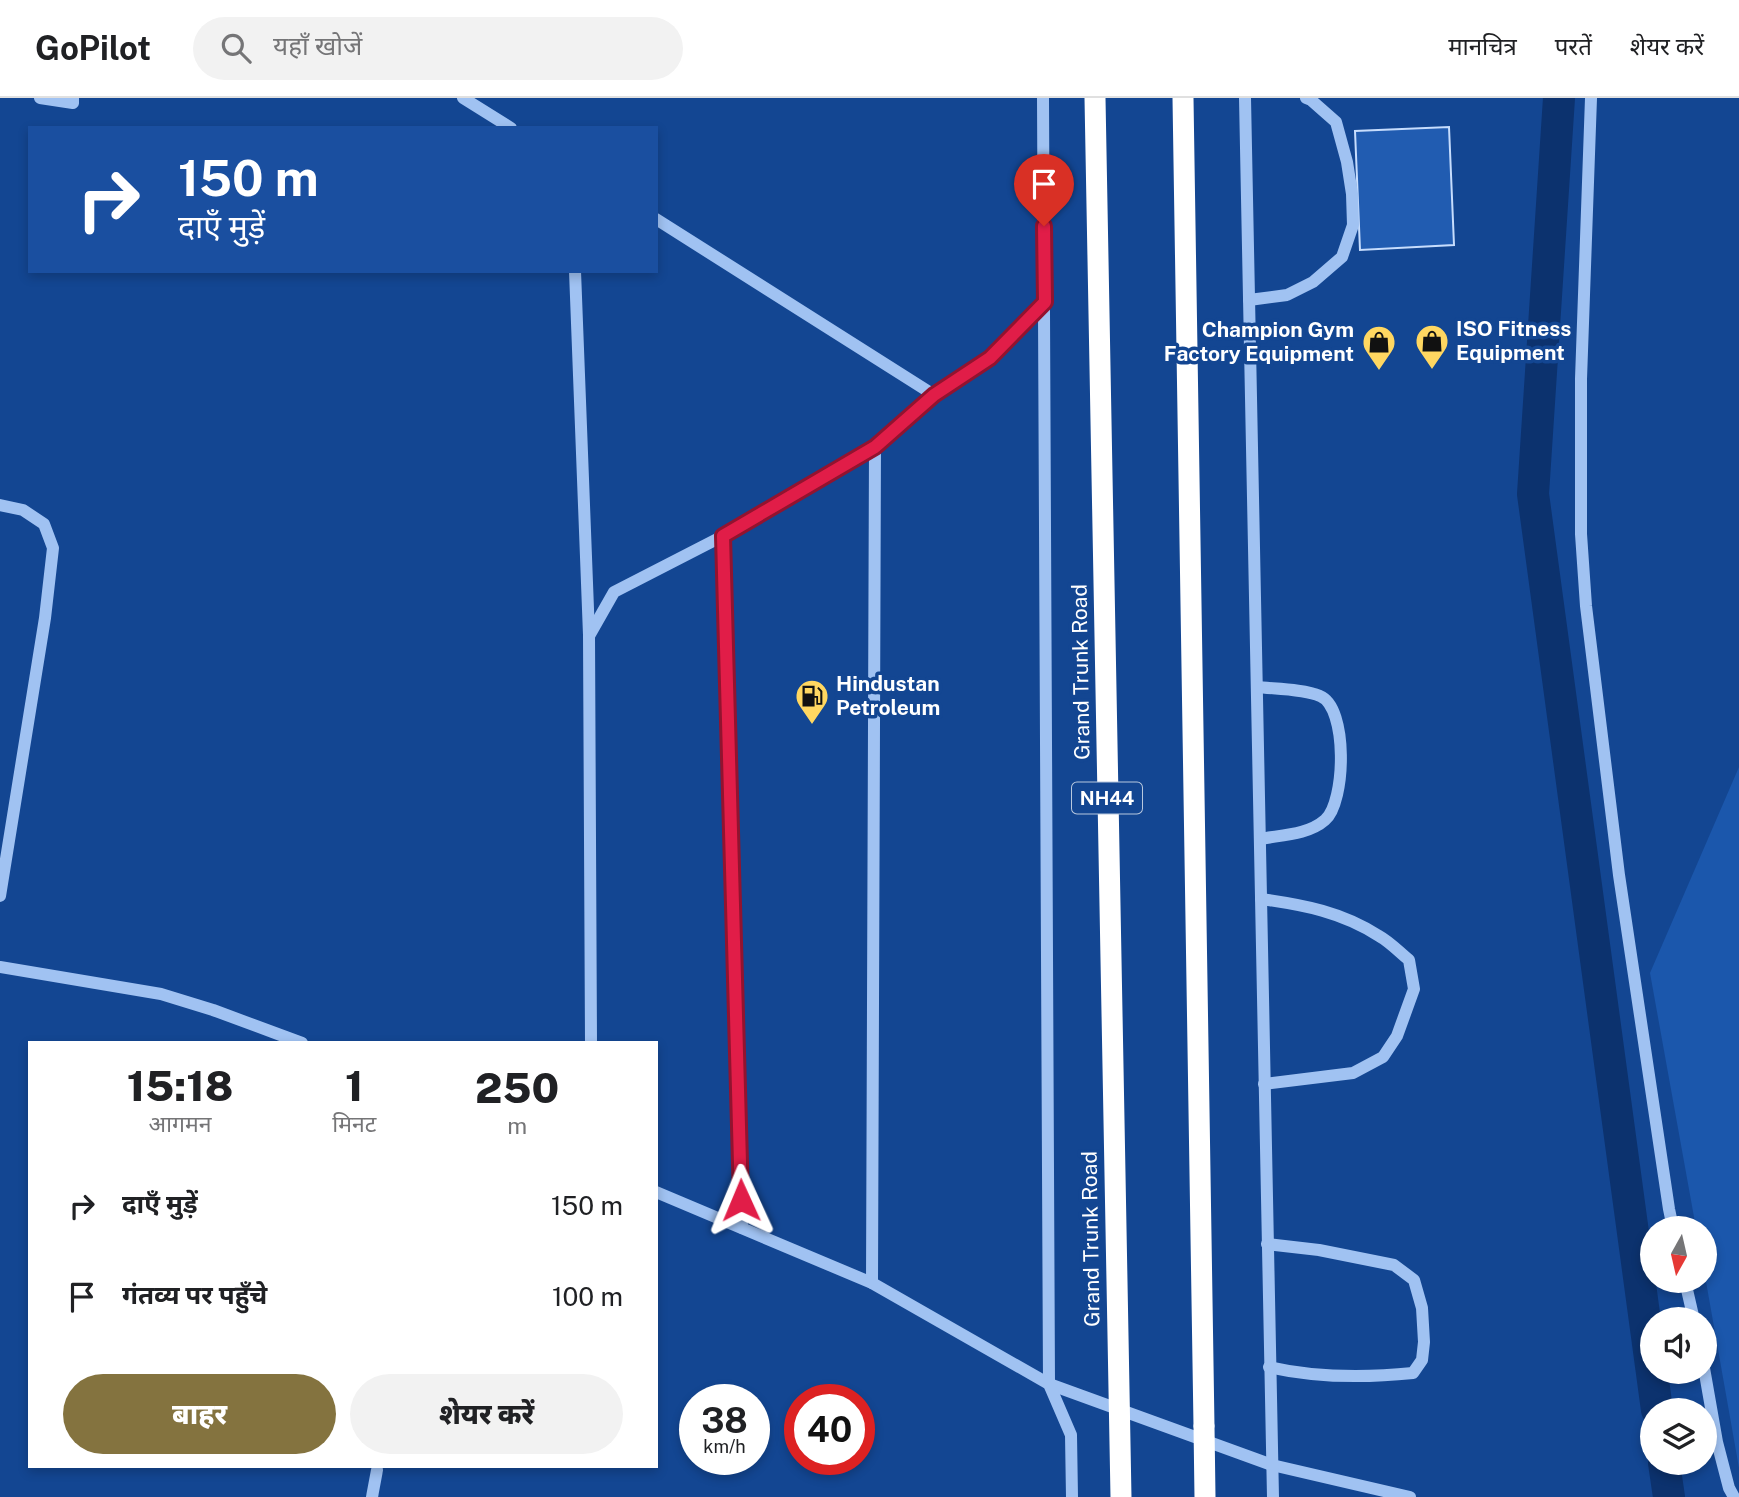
<!DOCTYPE html>
<html lang="hi">
<meta charset="utf-8">
<style>
body{margin:0;font-family:"Public Sans","Noto Sans Devanagari",sans-serif;background:#f2f2f2;color:#202124;height:100vh;display:flex;flex-direction:column;font-size:26px;white-space:nowrap}
*{box-sizing:border-box;margin:0}
p{font-size:23px;color:#757577}
.icon{flex:none;width:38px;height:38px;fill:none;stroke:currentColor;stroke-width:2;stroke-linecap:round;stroke-linejoin:round}
.map{position:relative;flex:1;overflow:hidden}
.side{position:absolute;left:28px;top:943px;width:630px;height:427px;display:flex;flex-direction:column;background:#fff;border-radius:0px;box-shadow:0 4px 10px #0003}
.side>*{flex:none}
.guide{position:absolute;left:28px;top:28px;width:630px;height:147px;border-radius:0px;box-shadow:0 4px 10px #0003;background:#1a4fa0;color:#fff;overflow:hidden}
.needle{width:46px;rotate:188deg}
.fabs{position:absolute;left:1640px;top:1118px;display:grid;gap:14px}
.fabs a{display:grid;place-items:center;width:77px;height:77px;border-radius:50%;background:#fff;box-shadow:0 4px 10px #0003;font-size:35px}
.speed{position:absolute;left:679px;top:1286px;display:flex;gap:14px;font-size:35px;font-weight:700;text-align:center}
.speed>*{display:grid;place-content:center;width:91px;height:91px;border-radius:50%;background:#fff;box-shadow:0 4px 10px #0003;line-height:1}
.speed small{font-size:18px;font-weight:400}
.speed .limit{border:10px solid #d22;background:#fff;color:#111}
.pin{position:absolute;display:grid;place-items:center;width:60px;height:60px;color:#fff;margin:-72px -30px;border-radius:50% 50% 50% 0;rotate:-45deg;box-shadow:0 0 7px #0007}
.pin .icon{rotate:45deg}
.me{position:absolute;width:77px;margin:-38px;rotate:359deg;stroke-linejoin:round;filter:drop-shadow(0 0 5px #0008)}
.turn{display:flex;align-items:center;gap:24px;height:147px;padding:0 35px;font-size:32px}
.turn .icon{width:91px;height:91px;stroke-width:2.5}
.turn b{display:block;font-size:49px;line-height:60px}
.eta{display:flex;justify-content:space-evenly;align-items:center;height:119px;text-align:center}
.eta b{font-size:42px;font-weight:800;line-height:49px}
.cta{display:flex;gap:14px;margin-top:auto;padding:14px 35px}
.cta a{flex:1;height:80px;border-radius:42px;background:#84733f;color:#fff;font-size:28px;font-weight:800;line-height:80px;text-align:center}
.cta a+a{background:#f2f2f2;color:#202124}
ul{padding:0;list-style:none}
li{display:flex;align-items:center;gap:21px;height:91px;padding:0 35px}
li div{flex:1}
li b{display:block;font-size:26px}
li em{font-style:normal}
header{display:flex;align-items:center;gap:42px;box-sizing:border-box;height:98px;padding:0 35px;background:#fff;border-bottom:2px solid #e0e0e0}
header strong{font-size:33px}
nav{display:flex;gap:38px;margin-inline-start:auto;font-size:24px}
.search{width:490px;height:63px;background:#f2f2f2;display:flex;align-items:center;gap:18px;box-sizing:border-box;padding:0 24px;border-radius:38px;color:#757577;font-size:26px}
.map>svg:first-child{display:block}
.green{fill:#1b57ac}
.lines{fill:none;stroke-linecap:round;stroke-linejoin:round}
.canal{stroke:#0c326e;stroke-width:32}
.building{fill:#215cb1;stroke:#c7ddfd;stroke-width:2}
.minor{stroke:#a0c2f2;stroke-width:12}
.highway{stroke:#fff;stroke-width:21}
.highway-bridge{stroke:#fff;stroke-width:21}
.route-casing{stroke:#92132f;stroke-width:18}
.route{stroke:#e11d48;stroke-width:12}
.labels{text-anchor:middle;stroke-width:7;stroke-linejoin:round;paint-order:stroke}
.shield{fill:#134692;stroke:#b8c8de;stroke-width:2}
.shield-label{font-size:19px;font-weight:bold;fill:#fff}
.poi-label{font-size:21px;font-weight:bold;fill:#fff;stroke:#134692;text-anchor:start}
.street-label{font-size:21px;fill:#fff;stroke:#134692}
</style>
<header>
<strong>GoPilot</strong>
<div class="search"><svg class="icon" aria-label="search" viewBox="0 0 24 24"><circle cx="10" cy="10" r="6"/><path d="M15 15l6 6"/></svg>यहाँ खोजें</div>
<nav><a>मानचित्र</a><a>परतें</a><a>शेयर करें</a></nav>
</header>
<div class="map">
<svg width="1739" height="1399" viewBox="0 0 1739 1399">
<rect width="100%" height="100%" fill="#134692"/>
<polygon class="green" points="1739,669 1739,1370 1705,1178 1704,1130 1696,1130 1650,875"/>
<g class="lines">
<g class="canal">
<polyline points="1559,0 1533,396 1657,1312"/>
<polyline points="1664,1365 1669,1399"/>
</g>
</g>
<polygon class="building" points="1449,29 1454,147 1360,152 1355,33"/>
<g class="lines">
<g class="minor">
<polyline points="40,0 73,5 73,0"/>
<polyline points="463,0 511,30"/>
<polyline points="1043,0 1049,1286 1272,1367 1410,1399"/>
<polyline points="1245,0 1273,1399"/>
<polyline points="1591,0 1581,281 1581,436 1586,508 1619,777 1669,1111 1673,1130"/>
<polyline points="656,121 934,297"/>
<polyline points="575,173 589,537"/>
<polyline points="1249,202 1287,197 1313,184 1342,159 1353,127 1352,96 1347,64 1336,24 1311,2 1306,0"/>
<polyline points="0,407 23,412 44,426 53,450 45,520 0,798"/>
<polyline points="723,438 742,1130"/>
<path d="M1257,589C1275,591 1304,591 1320,598C1348,609 1346,704 1325,722C1308,737 1281,737 1260,741"/>
<path d="M1261,801C1304,807 1342,814 1379,838C1390,844 1399,854 1409,862L1414,891L1397,938L1383,959L1353,975L1264,986"/>
<polyline points="0,869 161,896 213,912 302,945"/>
<polyline points="591,945 589,538 614,494 723,438 875,349 934,297 990,260 1045,204"/>
<polyline points="656,1094 872,1185 1049,1286 1071,1337 1072,1399"/>
<path d="M1267,1146L1319,1152L1394,1167L1414,1182L1422,1210L1424,1244L1422,1262L1413,1275C1364,1280 1317,1280 1269,1269"/>
<polyline points="1685,1183 1694,1222"/>
<polyline points="872,1185 875,349"/>
<polyline points="1704,1270 1717,1344 1729,1390 1734,1399"/>
<polyline points="372,1399 377,1372"/>
</g>
<polyline class="highway" points="1183,0 1204,1328"/>
<g class="highway-bridge">
<polyline points="1095,0 1121,1399"/>
<polyline points="1204,1328 1205,1399"/>
</g>
</g>
<g class="lines">
<defs>
<polyline id="route" points="741,1102 723,438 875,349 934,297 990,260 1045,204 1044,128"/>
</defs>
<use href="#route" class="route-casing"/>
<use href="#route" class="route"/>
</g>
<defs>
<symbol id="shop-pin" viewBox="-11 -11 22 30"><path d="M0 17L-7.5 6A9.5 9.5 0 1 1 7.5 6Z" fill="#ffd761" stroke="#134692"/><path d="M-5-2.5h2.3a2.7 3.5 0 0 1 5.4 0H5L5.5 6h-11ZM-1.5-2.5h3a1.5 2.3 0 0 0-3 0Z" fill="#111"/></symbol>
<symbol id="fuel-pin" viewBox="-11 -11 22 30"><path d="M0 17L-7.5 6A9.5 9.5 0 1 1 7.5 6Z" fill="#ffd761" stroke="#134692"/><path d="M-5.5-6h7V0h2V4h1.3V-2.5L3-4.5l.8-.8L6-3V5H2.5V1h-1V6h-7ZM-4.2-4.7v3.2H.2V-4.7Z" fill="#111"/></symbol>
</defs>
<g fill-rule="evenodd">
<use href="#shop-pin" x="1413" y="224" width="38" height="52"/>
<use href="#shop-pin" x="1360" y="225" width="38" height="52"/>
<use href="#fuel-pin" x="793" y="579" width="38" height="52"/>
</g>
<g class="labels">
<rect class="shield" x="1072" y="684.5" width="70" height="31" rx="5"/>
<g class="shield-label">
<text x="1107" y="707">NH44</text>
</g>
<g class="poi-label">
<text x="1456" y="238">ISO Fitness<tspan x="1456" dy="24">Equipment</tspan></text>
<text x="1354" y="239" text-anchor="end">Champion Gym<tspan x="1354" dy="24">Factory Equipment</tspan></text>
<text x="836" y="593">Hindustan<tspan x="836" dy="24">Petroleum</tspan></text>
</g>
<g class="street-label">
<text transform="translate(1081 574) rotate(-91)" y="7">Grand Trunk Road</text>
<text transform="translate(1091 1141) rotate(-91)" y="7">Grand Trunk Road</text>
</g>
</g>
</svg>
<div class="fabs">
<a><svg class="needle" viewBox="-14 -14 28 28"><path d="M0-13l5 13h-10z" fill="#e53935"/><path d="M0 13l5-13h-10z" fill="#757577"/></svg></a>
<a><svg class="icon" aria-label="sound" viewBox="0 0 24 24"><path d="M4 9h4l5-4v14l-5-4H4zM17 9q2 3 0 6"/></svg></a>
<a><svg class="icon" aria-label="layers" viewBox="0 0 24 24"><path d="M12 4l9 5-9 5-9-5zM3 14l9 5 9-5"/></svg></a>
</div>
<div class="speed"><div>38<small>km/h</small></div><div class="limit">40</div></div>
<div class="pin" style="left:1044px;top:128px;background:#d93025"><svg class="icon" aria-label="arrive" viewBox="0 0 24 24"><path d="M6 21V4h12l-3 4 3 4H6"/></svg></div>
<svg class="me" style="left:741px;top:1102px" viewBox="-20 -20 40 40"><path d="M0-17L14 15 0 8-14 15z" fill="#e11d48" stroke="#fff" stroke-width="4"/></svg>
<div class="guide">
<div class="turn"><svg class="icon" aria-label="right" viewBox="0 0 24 24"><path d="M7 20v-9h11M14 6l5 5-5 5"/></svg><div><b>150 m</b>दाएँ मुड़ें</div></div>
</div>
<section class="side">
<div class="eta">
<div><b>15:18</b><p>आगमन</p></div>
<div><b>1</b><p>मिनट</p></div>
<div><b>250</b><p>m</p></div>
</div>
<ul>
<li><svg class="icon" aria-label="right" viewBox="0 0 24 24"><path d="M7 20v-9h11M14 6l5 5-5 5"/></svg><div><b>दाएँ मुड़ें</b></div><em>150 m</em></li>
<li><svg class="icon" aria-label="arrive" viewBox="0 0 24 24"><path d="M6 21V4h12l-3 4 3 4H6"/></svg><div><b>गंतव्य पर पहुँचे</b></div><em>100 m</em></li>
</ul>
<div class="cta"><a>बाहर</a><a>शेयर करें</a></div>
</section>
</div>
